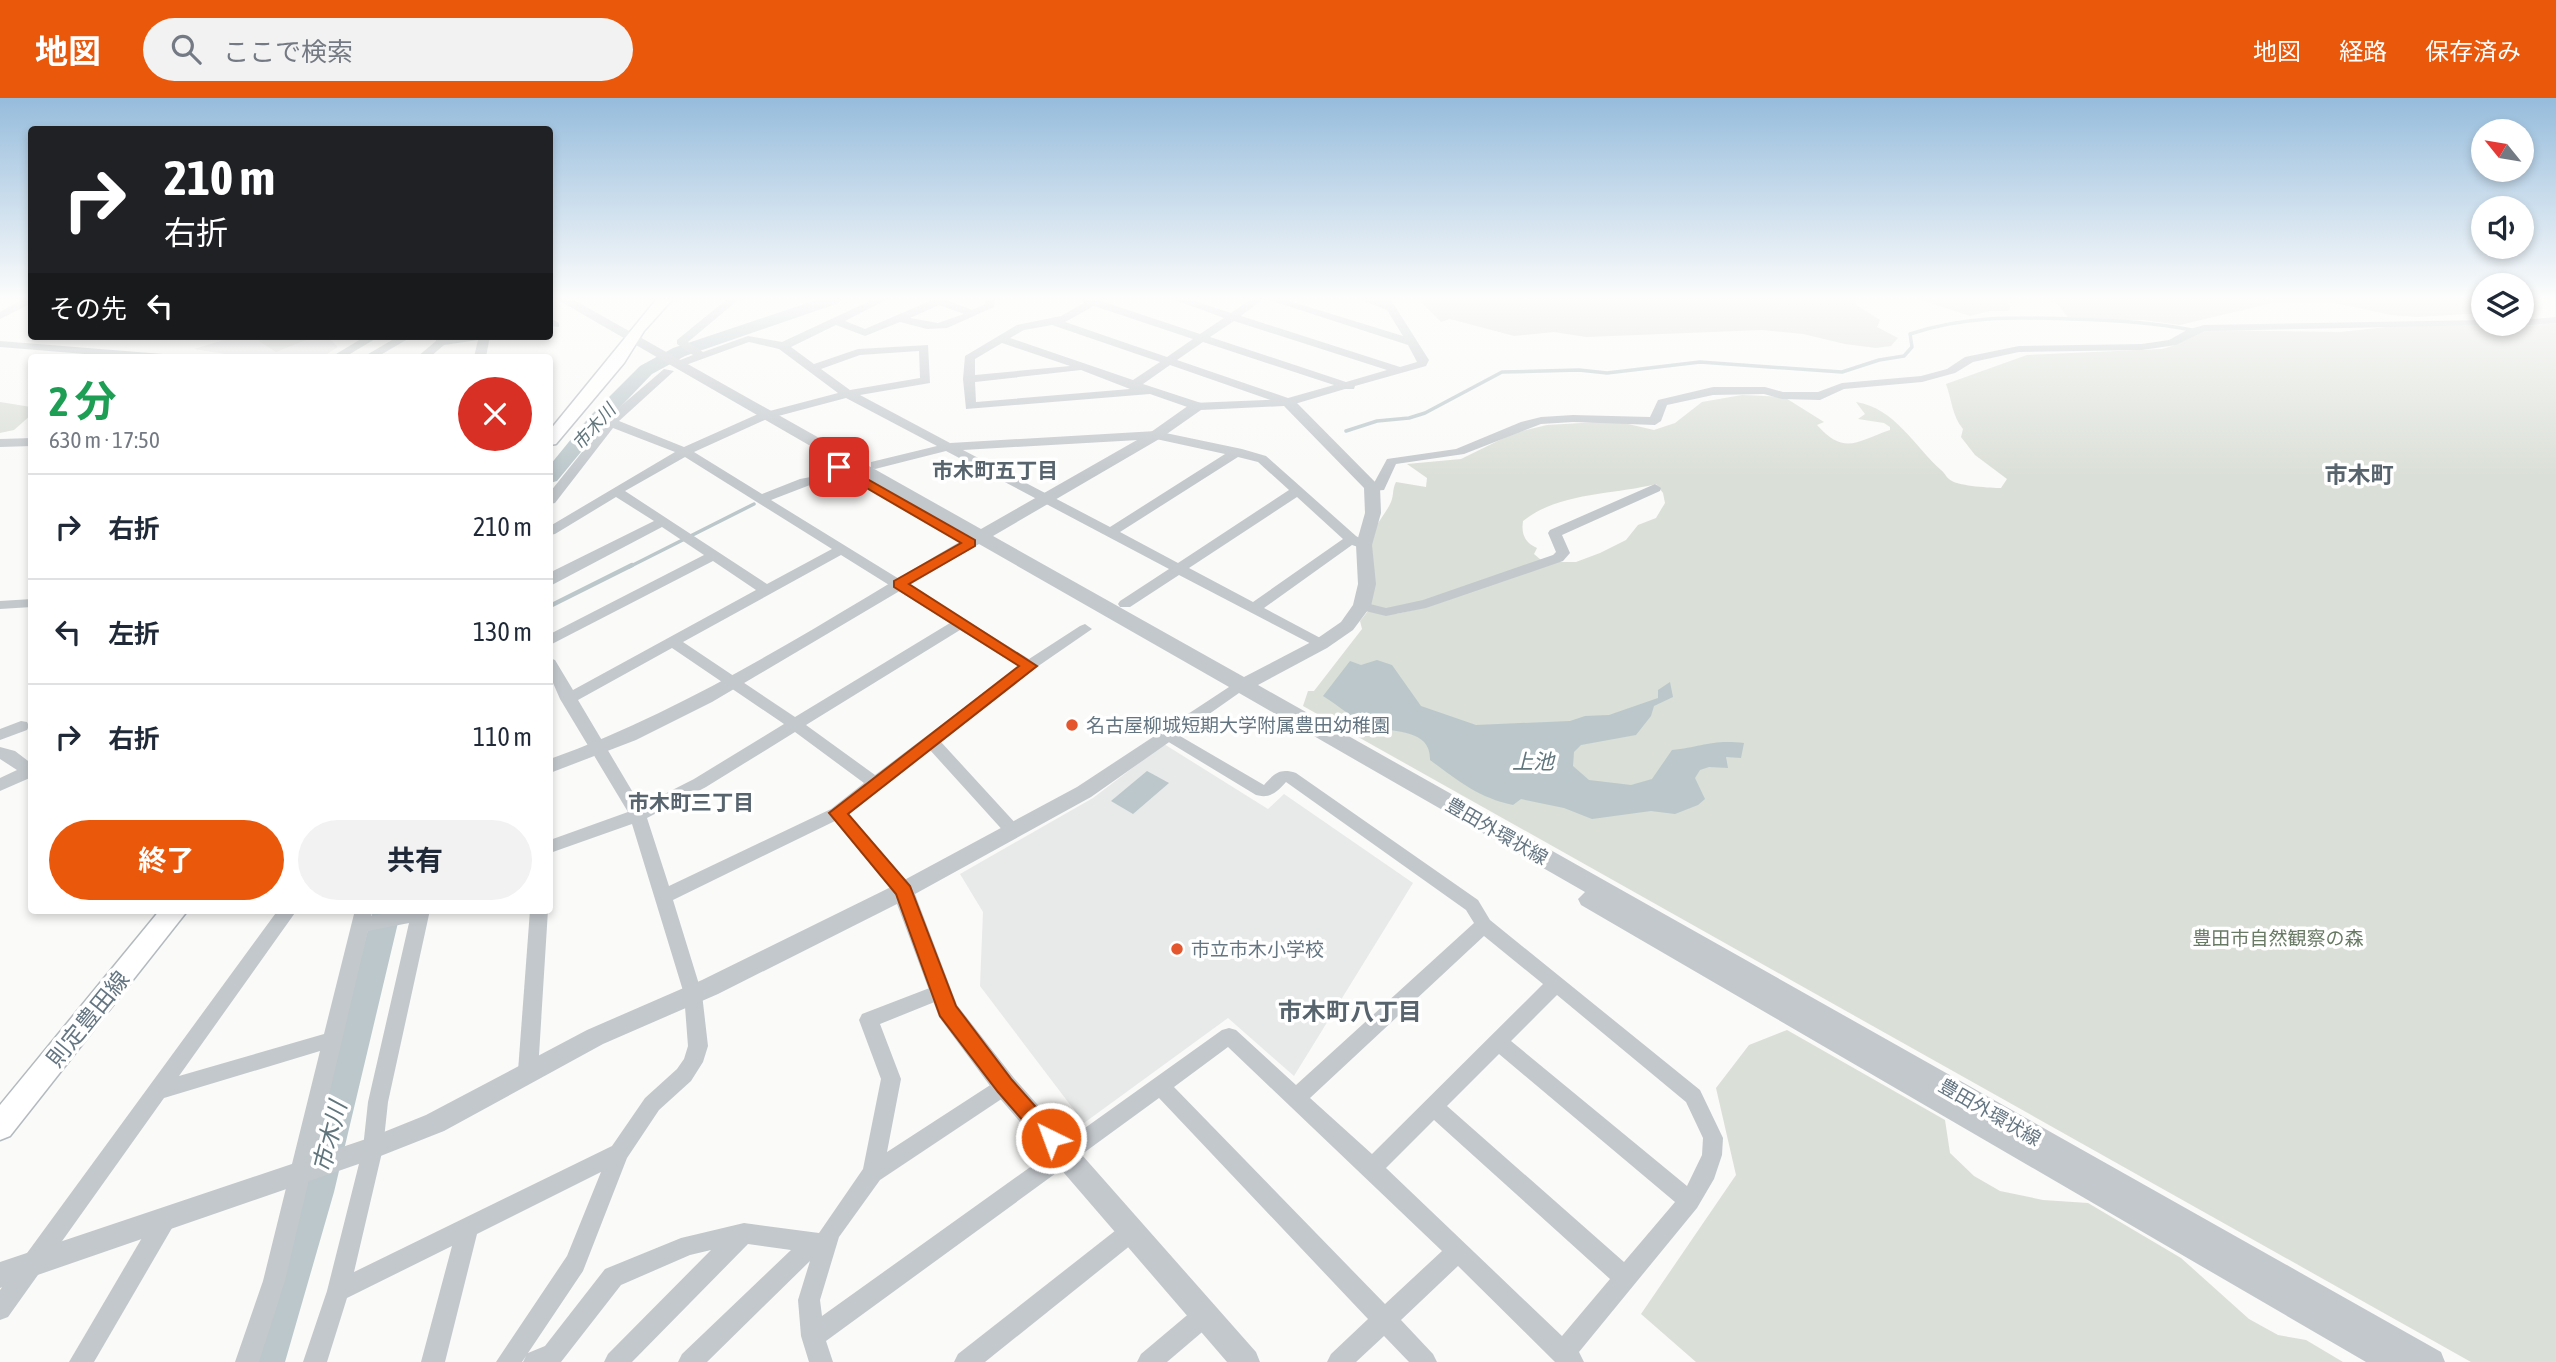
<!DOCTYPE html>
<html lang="ja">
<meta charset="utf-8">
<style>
body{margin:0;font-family:"Asap Condensed","Noto Sans JP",sans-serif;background:#f2f2f3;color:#1f2937;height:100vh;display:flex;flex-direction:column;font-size:26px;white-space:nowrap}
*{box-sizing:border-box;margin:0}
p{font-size:23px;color:#747a83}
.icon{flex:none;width:38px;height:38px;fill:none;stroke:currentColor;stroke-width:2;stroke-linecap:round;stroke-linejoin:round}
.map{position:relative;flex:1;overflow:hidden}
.drawer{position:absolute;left:28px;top:256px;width:525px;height:560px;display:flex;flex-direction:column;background:#fff;border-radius:7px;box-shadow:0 4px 10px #0003}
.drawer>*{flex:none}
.banner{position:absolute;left:28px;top:28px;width:525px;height:214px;border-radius:7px;box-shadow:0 4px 10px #0003;background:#202124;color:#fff;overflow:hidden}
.needle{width:46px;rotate:300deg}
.tools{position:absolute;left:2471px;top:21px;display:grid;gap:14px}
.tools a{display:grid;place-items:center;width:63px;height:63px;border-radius:50%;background:#fff;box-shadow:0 4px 10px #0003;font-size:35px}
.pin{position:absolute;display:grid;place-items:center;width:60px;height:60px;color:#fff;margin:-30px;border-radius:14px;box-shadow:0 4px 10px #0006}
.me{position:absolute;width:77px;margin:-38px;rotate:318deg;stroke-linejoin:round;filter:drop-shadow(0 0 5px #0008)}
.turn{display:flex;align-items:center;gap:24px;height:147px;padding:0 21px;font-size:32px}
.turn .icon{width:91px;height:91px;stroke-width:2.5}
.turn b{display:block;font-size:49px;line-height:60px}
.then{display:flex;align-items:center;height:66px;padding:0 21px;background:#0003;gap:14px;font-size:26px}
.round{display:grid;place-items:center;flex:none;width:74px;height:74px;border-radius:37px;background:#f2f2f3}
.overview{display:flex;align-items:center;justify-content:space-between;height:119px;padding:0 21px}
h1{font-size:42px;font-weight:700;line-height:52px;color:#1e9e55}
.cta{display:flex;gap:14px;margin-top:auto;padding:14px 21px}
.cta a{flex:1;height:80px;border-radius:42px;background:#ea580c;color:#fff;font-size:28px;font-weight:700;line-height:80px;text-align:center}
.cta a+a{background:#f2f2f3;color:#1f2937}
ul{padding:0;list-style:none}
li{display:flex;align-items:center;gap:21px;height:105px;padding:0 21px;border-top:2px solid #e0e1e3}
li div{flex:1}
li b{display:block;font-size:26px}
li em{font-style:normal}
header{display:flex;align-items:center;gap:42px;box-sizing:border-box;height:98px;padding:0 35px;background:#ea580c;color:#fff}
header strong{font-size:33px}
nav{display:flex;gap:38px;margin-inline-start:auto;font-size:24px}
.search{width:490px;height:63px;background:#f2f2f3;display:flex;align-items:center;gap:18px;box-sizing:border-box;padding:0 24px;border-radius:38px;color:#747a83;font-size:26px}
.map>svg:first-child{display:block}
.built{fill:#e8e9e9}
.green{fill:#dadfd7}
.water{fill:#bbc7cb}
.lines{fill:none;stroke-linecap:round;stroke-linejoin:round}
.stream-far1{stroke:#bbc7cb;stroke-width:3.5}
.stream{stroke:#bbc7cb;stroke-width:4.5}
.river{fill:#bbc7cb;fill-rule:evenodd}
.secondary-casing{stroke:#b3babf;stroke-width:3}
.minor{fill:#c3c8cc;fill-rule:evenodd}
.tertiary{fill:#c3c8cc;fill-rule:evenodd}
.secondary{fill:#fff;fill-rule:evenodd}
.route{fill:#ea580c;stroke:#983908;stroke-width:2}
.poi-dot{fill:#e4572e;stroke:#fff;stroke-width:2.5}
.labels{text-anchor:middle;stroke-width:7;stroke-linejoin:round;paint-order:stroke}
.far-water-label{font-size:18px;font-style:italic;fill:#60757c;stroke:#fff}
.poi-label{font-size:19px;fill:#657683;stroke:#fff;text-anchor:start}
.street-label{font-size:19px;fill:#657683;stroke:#fff}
.park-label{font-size:19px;fill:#687a64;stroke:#fff}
.neighbourhood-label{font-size:21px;font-weight:bold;fill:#57646e;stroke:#fff}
.water-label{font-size:21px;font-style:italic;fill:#60757c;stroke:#fff}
.quarter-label{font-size:23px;font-weight:bold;fill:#57646e;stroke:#fff}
.near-street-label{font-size:23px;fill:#657683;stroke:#fff}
.near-neighbourhood-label{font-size:24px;font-weight:bold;fill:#57646e;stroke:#fff}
.near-water-label{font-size:24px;font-style:italic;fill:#60757c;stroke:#fff}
</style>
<header>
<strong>地図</strong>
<div class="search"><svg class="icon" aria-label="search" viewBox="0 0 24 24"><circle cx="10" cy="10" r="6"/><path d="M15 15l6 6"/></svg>ここで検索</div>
<nav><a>地図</a><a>経路</a><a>保存済み</a></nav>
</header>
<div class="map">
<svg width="2556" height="1264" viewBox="0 0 2556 1264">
<rect width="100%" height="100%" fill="#fafaf8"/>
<g class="built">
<polygon points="237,238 327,238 338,249 322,259 244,259 194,251"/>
<polygon points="1164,646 1268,711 1284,696 1413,785 1294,978 1228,920 1084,1025 980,888 983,814 960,776 1093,700"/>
</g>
<g class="green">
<polygon points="1423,202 1855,202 1858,208 1880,222 1877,229 1898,240 1891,248 1876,250 1845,246 1803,236 1762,232 1586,239 1554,234 1514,238 1450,221 1441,224 1422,205"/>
<polygon points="1921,202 2008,202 2010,210 2008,213 1990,213 1970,218"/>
<polygon points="2054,202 2483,202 2483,215 2417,219 2391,217 2335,205 2272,205 2180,227 2143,222 2071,223"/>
<path d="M2556,225V1264H2471L1303,608L1308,593H1314L1362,531L1360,523L1368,513L1396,516L1418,511L1555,464H1576L1600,455L1626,442L1638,427L1656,420L1665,405L1663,395L1656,386C1613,397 1559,394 1523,423C1521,437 1525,444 1537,450L1534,456L1541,462L1424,505L1397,511H1384L1369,507C1379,477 1368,475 1369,448C1369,433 1385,418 1391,404C1394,397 1392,392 1396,384L1426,389L1427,380L1407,366L1461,361L1514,335L1547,327L1615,323L1654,332L1675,325L1702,304L1742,297L1784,299L1824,324L1817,327C1845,358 1857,343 1890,332V329L1884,325L1858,321L1865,316L1856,304C1895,310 1915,349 1941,372C1945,375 1947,381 1952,383C1960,388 1991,390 2001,390L2007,381L1975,357L1961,339L1963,331C1952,318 1952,302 1946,286L2027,257L2162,251C2181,247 2189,236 2207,232L2340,234L2415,226L2525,228Z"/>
<polygon points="273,238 316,238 276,254 259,243"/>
<polygon points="0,304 31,309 31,317 14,332 0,335"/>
<polygon points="1787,932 1945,1022 1950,1055 1974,1078 2000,1093 2043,1102 2088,1105 2181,1160 2249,1221 2278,1237 2306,1242 2343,1264 1696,1264 1641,1216 1736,1077 1716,990 1749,947"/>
</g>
<g class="water">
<path d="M1377,562L1392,567L1421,608L1476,627L1570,623L1585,618L1609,617L1658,600V592L1670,584L1673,599L1654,608L1651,618L1636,637L1581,647L1574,654L1573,668L1589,682L1631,687L1652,681L1672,652C1701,649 1712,641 1744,645L1741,660L1726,659L1728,670L1709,669L1700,672L1695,680L1705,701L1698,707L1675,716L1651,713L1592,721L1564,710L1521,701L1513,707C1479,700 1457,682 1430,662C1431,631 1395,635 1375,629C1357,624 1339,608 1323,598L1350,563L1361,567Z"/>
<polygon points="1147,673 1169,685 1133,716 1111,703"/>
</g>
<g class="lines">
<g class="stream-far1">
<path d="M1346,333L1377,323L1409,320L1425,315L1502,274L1579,272L1607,275L1700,264L1842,274L1879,262L1904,258L1912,249L1910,236C1964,218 2013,219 2069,221C2112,222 2150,224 2192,232"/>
<polyline points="629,469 754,406"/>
</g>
<polyline class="stream" points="550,508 632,467"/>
<g class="river">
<polygon points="816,202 841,202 839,205 685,258 652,276 604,326 557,383 550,385 550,367 590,318 640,268 673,250"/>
<polygon points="373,812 401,812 334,1094 285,1264 249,1264 300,1094"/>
</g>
<defs>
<g id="secondary">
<polygon points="656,202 672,202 644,233 624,265 556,346 550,347 550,332"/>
<polygon points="160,812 188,812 10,1038 0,1042 0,1007"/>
</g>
</defs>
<use href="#secondary" class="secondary-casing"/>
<g class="minor">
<polygon points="21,202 32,202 32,205 0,221 0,214"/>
<path d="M726,202H738L688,244L703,254L748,238L782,244L872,202H886L845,223L865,231L932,202H947L972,212L985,206V202H995L994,209L947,230L927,231L900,224L865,238L836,227L791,249L814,266L858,251L928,247L930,285L860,297L950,345L1156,333L1242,351L1266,358L1356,438L1371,447L1364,451L1352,447L1264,510L1326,543L1328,546L1321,551L1179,477L1130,509H1120L1118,506L1120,503L1169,471L946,353L875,371L871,370V364L937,348L846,300L767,321L694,354L762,396L800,381L837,374V380L810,387L771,402L1029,561L1080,528L1085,526L1092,531L1034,571L941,644L1019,729L1021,733L1019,737H1007L930,652L847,716L909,788L912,793L909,798L903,800L897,798L835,723L673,802L702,896L708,948L703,964L691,983L659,1012L627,1060L583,1173L528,1255L545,1248L605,1171L681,1140L744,1125L819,1135L863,1071L881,981L859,922L862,916L940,886L947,889L949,894L947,899L880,926L901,981L887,1054L998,982L1005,979L1012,982L1015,988L1012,994L880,1082L839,1139L820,1202L822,1218L1222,932L1229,930L1236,932L1296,987L1474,825L1466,812L1286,684C1277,694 1270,701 1256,697L1162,640L1160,636L1168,631L1264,687C1275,675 1280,670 1296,675L1478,802L1490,822L1700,992L1723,1040L1722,1057L1714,1081L1697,1110L1579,1254L1584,1264H1555L1458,1168L1401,1222L1433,1256L1437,1264H1409L1384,1238L1356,1264H1327L1331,1256L1368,1221L1159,1000L826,1243L833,1264H809L801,1238L798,1202L810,1163L707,1264H678L682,1256L791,1152L748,1146L632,1264H604L608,1256L711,1152L690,1157L621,1187L561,1264H523L526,1258L522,1264H496L567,1158L601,1074L477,1136L445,1264H421L452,1148L347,1200L327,1264H303L327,1193L363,1050L368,1004L409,825L368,833L285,1183L259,1264H235L263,1183L320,953L164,1000L8,1219L0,1222V1192L278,812H297L179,978L324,936L355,812H373L371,818L405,812H430L388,1004L383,1050L354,1174L612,1048L645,1000L677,971L684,961L688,948L684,896L632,726L550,755V742L628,714L560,601L550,578V560L555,562L573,592L756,492L713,463L550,547V536L704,457L662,429L550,488V477L553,473L654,423L616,399L555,436L550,437V428L675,354L613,330L555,405L550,406V394L615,313L664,271L674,273L619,323L684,349L758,316L838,295L779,251L749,244L683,268H675V264L693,257L677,246V242ZM939,207L964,216L938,225L910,220ZM919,253L920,280L850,292L821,271L860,257ZM1156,341L1225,356L1110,429L963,352ZM685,359L832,451L767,486L625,393ZM1238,359L1258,364L1289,392L1178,465L1120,434ZM1297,399L1343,441L1253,504L1189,470ZM841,457L950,525L795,619L683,544ZM960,532L1019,568L875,677L806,627ZM672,550L784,626L694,681L641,708L578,602ZM795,634L864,685L831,711L669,788L647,720L706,689ZM1484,838L1543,886L1372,1056L1310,1000ZM1557,897L1686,1004L1703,1040L1702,1057L1687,1088L1511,943ZM1228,949L1442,1153L1385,1206L1174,989ZM1499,956L1675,1104L1624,1164L1447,1008ZM1434,1022L1610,1181L1562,1238L1386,1070Z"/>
<path d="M1082,202H1098L1200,236L1224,220L1175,202H1191L1231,215L1250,202H1262L1241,218L1400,269L1417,264L1408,247L1269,202H1286L1403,238L1387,212L1361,202H1391L1429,262L1426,268L1355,288L1354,291H1345L1288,308L1170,267L1143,286L1201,305V311H1193L1150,296L966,311L963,281L965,258L1017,227L1061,218L1084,205ZM1094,208L1193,241L1167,259L1065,224ZM1234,223L1387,272L1346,284L1210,239ZM1052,227L1160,264L1133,282L1010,240L1024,232ZM1203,244L1334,287L1288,300L1177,262ZM1002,245L1070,268L975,277V261ZM1081,272L1130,291L976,304L975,284Z"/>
<polygon points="2556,219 2556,225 2510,229 2505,226 2522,226 2522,222"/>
<polygon points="550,220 559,225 559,229 550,228"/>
<polygon points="2483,222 2483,226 2487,227 2205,233 2176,247 2142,252 2019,254 1973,264 1955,275 1922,284 1844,291 1820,302 1782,301 1764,296 1713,297 1667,307 1661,323 1655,327 1573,324 1541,326 1464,356 1396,366 1384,392 1372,393 1366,389 1374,385 1387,361 1456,351 1521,324 1541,319 1573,317 1650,319 1658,302 1713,289 1765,289 1783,294 1818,294 1842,285 1921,278 1947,271 1965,259 2019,248 2142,246 2169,242 2187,232 2204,227"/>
<polygon points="366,238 380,238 345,259 331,259"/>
<polygon points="399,238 413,238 377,259 363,259"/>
<polygon points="436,238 490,238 486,259 474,259 478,242 444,247 430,259 417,259 436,243"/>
<polygon points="0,243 163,256 169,259 121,259 0,249"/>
<polygon points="32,340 32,348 0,349 0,341"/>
<polygon points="1655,386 1661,390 1660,393 1562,437 1570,455 1563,463 1426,510 1386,518 1357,511 1355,508 1362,504 1386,510 1423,502 1553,457 1556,454 1548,435 1550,432"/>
<polygon points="32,501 32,509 0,511 0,503"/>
<polygon points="21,623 27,624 29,628 27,632 0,642 0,631"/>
<polygon points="0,649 15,653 32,666 32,679 0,693 0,680 17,672 0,661"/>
<polygon points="530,812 548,812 538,973 535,979 528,982 521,979 518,973"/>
<polygon points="164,1113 172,1116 175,1123 172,1130 94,1264 69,1264 156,1116"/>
<polygon points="1133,1122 1141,1125 1144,1132 1141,1139 985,1264 954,1264 958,1256 1125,1125"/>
<polygon points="1206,1205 1214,1208 1217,1216 1214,1224 1167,1264 1137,1264 1141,1256 1198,1208"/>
</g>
<path class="tertiary" d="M558,202H574L981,431L1151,334L1192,305L1293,301L1380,389L1381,415L1372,447L1376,486L1371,508L1353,532L1327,550L1258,587L2441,1254L2445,1264H2366L1581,807L1578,801L1585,794L1239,595L1091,699L915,796L957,907L1014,980L1256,1254L1260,1264H1227L996,996L939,919L897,806L718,896L603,946L444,1033L373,1061L0,1190V1164L369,1040L426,1017L587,932L702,882L895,787L1077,689L1229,589L979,446L712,604L636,642L550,675V661C698,608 832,518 968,439ZM1284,308L1364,390L1365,415L1356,447L1358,486L1353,507L1341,524L1315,542L1244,579L993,438L1161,340L1201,312Z"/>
<use href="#secondary" class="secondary"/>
</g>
<linearGradient id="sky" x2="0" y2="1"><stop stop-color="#96bcdc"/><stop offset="0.53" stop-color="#fdfdfc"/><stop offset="1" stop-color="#fdfdfc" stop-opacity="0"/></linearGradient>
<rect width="2556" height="379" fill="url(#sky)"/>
<polygon class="route" points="839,365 975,442 975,448 909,486 1037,568 848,716 910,788 956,908 1012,982 1058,1034 1061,1040 1058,1047 1051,1050 1044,1047 998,994 940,918 896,796 829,715 1019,568 894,489 894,483 961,445 834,371 832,369"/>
<g class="poi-dot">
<circle cx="1072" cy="627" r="7"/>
<circle cx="1177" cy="851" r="7"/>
</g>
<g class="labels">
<g class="far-water-label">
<text transform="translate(594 329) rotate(-48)" y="6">市木川</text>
</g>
<g class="poi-label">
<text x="1086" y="634">名古屋柳城短期大学附属豊田幼稚園</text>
<text x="1191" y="858">市立市木小学校</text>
</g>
<g class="street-label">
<text transform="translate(1497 733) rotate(30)" y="7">豊田外環状線</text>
<text transform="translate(1990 1014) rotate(30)" y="7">豊田外環状線</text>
</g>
<g class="park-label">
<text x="2278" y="847">豊田市自然観察の森</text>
</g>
<g class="neighbourhood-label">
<text x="995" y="380">市木町五丁目</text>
<text x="691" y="712">市木町三丁目</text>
</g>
<g class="water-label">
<text x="1533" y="671">上池</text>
</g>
<g class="quarter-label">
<text x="2359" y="385">市木町</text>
</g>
<g class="near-street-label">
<text transform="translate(88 921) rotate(-51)" y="8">則定豊田線</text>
</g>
<g class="near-neighbourhood-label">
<text x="1350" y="922">市木町八丁目</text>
</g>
<g class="near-water-label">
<text transform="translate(330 1039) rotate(-76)" y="8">市木川</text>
</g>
</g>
</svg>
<div class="tools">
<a><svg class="needle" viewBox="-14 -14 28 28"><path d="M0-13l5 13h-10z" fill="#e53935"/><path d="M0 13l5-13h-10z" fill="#747a83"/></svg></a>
<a><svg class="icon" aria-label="sound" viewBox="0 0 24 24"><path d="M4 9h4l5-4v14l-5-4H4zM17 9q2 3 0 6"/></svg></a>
<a><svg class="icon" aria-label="layers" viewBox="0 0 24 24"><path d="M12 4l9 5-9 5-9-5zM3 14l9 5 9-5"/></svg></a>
</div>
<div class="pin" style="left:839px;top:369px;background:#d93025"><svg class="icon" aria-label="arrive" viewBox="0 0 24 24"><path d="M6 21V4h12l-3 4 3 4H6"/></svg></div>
<svg class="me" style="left:1051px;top:1040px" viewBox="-20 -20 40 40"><circle r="17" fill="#ea580c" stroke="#fff" stroke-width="3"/><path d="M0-11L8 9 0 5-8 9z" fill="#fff"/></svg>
<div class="banner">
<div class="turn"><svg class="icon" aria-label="right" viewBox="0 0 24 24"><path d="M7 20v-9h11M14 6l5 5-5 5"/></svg><div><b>210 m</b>右折</div></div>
<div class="then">その先<svg class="icon" aria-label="left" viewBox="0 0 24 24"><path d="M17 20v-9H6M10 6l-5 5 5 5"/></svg></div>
</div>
<section class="drawer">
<div class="overview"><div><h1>2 分</h1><p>630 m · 17:50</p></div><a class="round" style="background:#d93025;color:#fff"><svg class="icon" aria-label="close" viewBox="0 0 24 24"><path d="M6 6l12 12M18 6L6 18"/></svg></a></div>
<ul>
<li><svg class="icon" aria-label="right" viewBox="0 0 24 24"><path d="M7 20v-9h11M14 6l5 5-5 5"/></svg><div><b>右折</b></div><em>210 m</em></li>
<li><svg class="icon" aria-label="left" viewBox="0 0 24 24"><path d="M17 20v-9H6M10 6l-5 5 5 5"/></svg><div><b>左折</b></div><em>130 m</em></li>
<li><svg class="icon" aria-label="right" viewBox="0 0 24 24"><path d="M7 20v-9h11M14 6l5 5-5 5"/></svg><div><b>右折</b></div><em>110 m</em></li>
</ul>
<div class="cta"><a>終了</a><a>共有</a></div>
</section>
</div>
